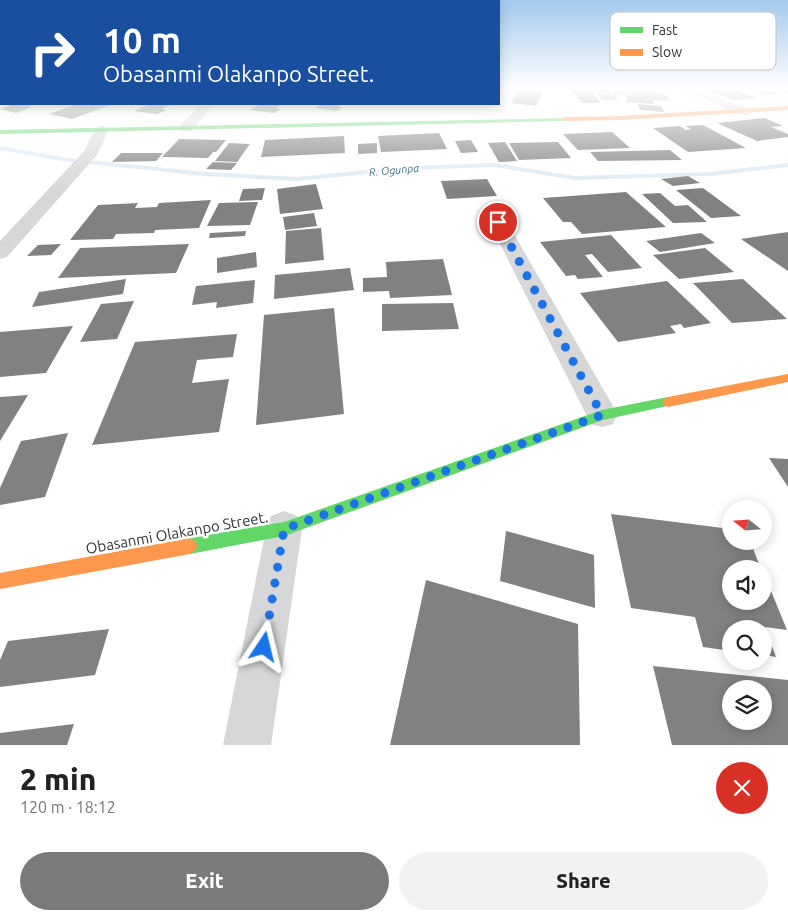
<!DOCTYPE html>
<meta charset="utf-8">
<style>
body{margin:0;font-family:Ubuntu,sans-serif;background:#f2f2f2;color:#222;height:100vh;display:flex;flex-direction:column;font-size:19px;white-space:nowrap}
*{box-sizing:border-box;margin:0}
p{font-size:16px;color:#767676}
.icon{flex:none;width:28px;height:28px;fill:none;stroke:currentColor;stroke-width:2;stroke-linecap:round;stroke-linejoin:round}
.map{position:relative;height:745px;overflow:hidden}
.drawer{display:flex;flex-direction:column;background:#fff;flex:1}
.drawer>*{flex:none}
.top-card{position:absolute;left:0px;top:0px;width:500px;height:105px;box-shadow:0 2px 12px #0003;background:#1a4fa0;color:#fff;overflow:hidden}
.needle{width:32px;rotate:287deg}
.fabs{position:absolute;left:722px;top:500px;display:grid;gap:10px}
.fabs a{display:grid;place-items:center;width:50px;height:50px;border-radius:50%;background:#fff;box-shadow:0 2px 12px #0003;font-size:25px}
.pin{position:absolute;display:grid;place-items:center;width:42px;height:42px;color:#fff;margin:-21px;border:2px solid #fff;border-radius:50%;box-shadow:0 1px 5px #0007}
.me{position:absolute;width:55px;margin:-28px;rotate:10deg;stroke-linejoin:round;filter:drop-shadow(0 0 4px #0008)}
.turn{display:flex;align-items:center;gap:18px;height:105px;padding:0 20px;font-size:22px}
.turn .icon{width:65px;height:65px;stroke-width:2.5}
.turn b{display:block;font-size:35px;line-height:42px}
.round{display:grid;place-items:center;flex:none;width:52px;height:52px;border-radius:26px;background:#f2f2f2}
.head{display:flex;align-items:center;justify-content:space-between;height:85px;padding:0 20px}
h1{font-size:30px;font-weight:800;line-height:38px}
.primary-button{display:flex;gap:10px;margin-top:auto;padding:10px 20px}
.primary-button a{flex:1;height:58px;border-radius:30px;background:#7a7a7a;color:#fff;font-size:20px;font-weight:800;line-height:58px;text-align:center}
.primary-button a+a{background:#f2f2f2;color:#222}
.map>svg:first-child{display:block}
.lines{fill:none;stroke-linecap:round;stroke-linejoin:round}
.stream{fill:#ddebf3;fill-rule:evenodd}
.building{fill:#818181;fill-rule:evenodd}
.street{fill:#d7d7d7;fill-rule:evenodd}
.fast{fill:#63d668;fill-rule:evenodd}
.slow{fill:#ff974d;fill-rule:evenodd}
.route{stroke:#1a73e8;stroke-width:9;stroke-dasharray:0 16.2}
.labels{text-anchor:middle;stroke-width:5;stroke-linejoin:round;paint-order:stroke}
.far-water-label{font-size:11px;font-style:italic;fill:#3f7597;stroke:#fff}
.near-street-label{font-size:15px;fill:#333;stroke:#fff}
.key{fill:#fff;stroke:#c2c2c2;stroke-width:1}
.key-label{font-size:14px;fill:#333}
</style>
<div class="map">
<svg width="788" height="745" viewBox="0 0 788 745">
<rect width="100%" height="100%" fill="#fff"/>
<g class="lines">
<polygon class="stream" points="0,146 69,158 205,172 297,177 407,166 494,163 575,176 710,172 788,163 788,167 710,176 575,180 494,167 407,170 297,181 205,176 69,162 0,150"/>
</g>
<g class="building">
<polygon points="567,87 608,88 612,93 593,93 601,103 582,103 574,93 570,92"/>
<polygon points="624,87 656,90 658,94 667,95 669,101 652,100 654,104 627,102 626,94 615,94 614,89 626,90 628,95 632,95 631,91 625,90"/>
<polygon points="701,87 730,87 757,98 733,100"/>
<polygon points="745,87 763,87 780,94 764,95"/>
<polygon points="771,87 788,87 788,93 786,93"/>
<polygon points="520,89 544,91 536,106 511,103"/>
<polygon points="597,94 616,94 619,97 615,97 617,100 602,100"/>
<polygon points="13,104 35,104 28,106 32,107 16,113 0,109"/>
<polygon points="78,104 113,104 72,119 49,114"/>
<polygon points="150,104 173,104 161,109 167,110 157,114 134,111"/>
<polygon points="260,104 283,104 275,108 281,109 274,113 249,110"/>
<polygon points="322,104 342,104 338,107 343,107 337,111 315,108"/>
<polygon points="638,104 661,106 664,112 640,110"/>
<polygon points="765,118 783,126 771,127 788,134 788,137 757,141 717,123"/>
<polygon points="703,125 746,148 688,152 653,128 680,126 686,130 691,129 685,126"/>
<polygon points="612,132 630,148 578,150 563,134"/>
<polygon points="439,133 447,149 381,152 378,136"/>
<polygon points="344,136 345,153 261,157 265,140"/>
<polygon points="179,139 226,140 216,152 213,152 208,158 162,157"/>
<polygon points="471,140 478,152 461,153 455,141"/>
<polygon points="505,142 517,161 499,162 488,143"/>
<polygon points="558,142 571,158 519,160 509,143"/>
<polygon points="229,143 250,144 237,162 215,161"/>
<polygon points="377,143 377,153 358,154 358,144"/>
<polygon points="670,150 682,160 598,161 590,152"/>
<polygon points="121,153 163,153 156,161 112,162"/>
<polygon points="213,162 237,163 231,170 206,169"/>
<polygon points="688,176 700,183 673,186 661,179"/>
<polygon points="487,179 497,196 447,199 441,181"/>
<polygon points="316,184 323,209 280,214 277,189"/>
<polygon points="265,188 262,200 239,201 243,189"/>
<polygon points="703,188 741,216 711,218 676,190"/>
<polygon points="626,192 666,227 582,234 571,222 563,222 543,198"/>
<polygon points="660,193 675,206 688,205 707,222 673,223 642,194"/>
<polygon points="211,200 199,228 155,230 154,233 116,234 113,239 70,240 98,205 138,203 135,208 157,207 159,203"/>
<polygon points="258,202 250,225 207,226 219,203"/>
<polygon points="314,213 317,226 285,230 283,217"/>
<polygon points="321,228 324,260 285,264 286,231"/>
<polygon points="246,231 245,236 209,238 210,233"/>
<polygon points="788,232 788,271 741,239"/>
<polygon points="701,233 715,243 660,252 646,241"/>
<polygon points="611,235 642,268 608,272 592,254 585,255 603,277 578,279 575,275 566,276 540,242"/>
<polygon points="61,244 51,255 27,256 38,245"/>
<polygon points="189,244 176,273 58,278 80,248"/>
<polygon points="705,248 734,272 679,279 653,255"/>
<polygon points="256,252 257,267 217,273 217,258"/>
<polygon points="443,259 452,295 390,298 389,291 363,292 363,278 387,277 386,262"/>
<polygon points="350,268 354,290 274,299 275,275"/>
<polygon points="126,279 123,294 32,307 39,292"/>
<polygon points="743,279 787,319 732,323 693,283"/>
<polygon points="255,280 253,303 216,308 217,302 192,305 196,286"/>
<polygon points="667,281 711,323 684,328 681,324 670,326 676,333 618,342 580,293"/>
<polygon points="134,301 117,339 80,342 101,304"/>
<polygon points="453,303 459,329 382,331 382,304"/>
<polygon points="334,308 344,414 256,425 264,315"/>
<polygon points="73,326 46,373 0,377 0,332"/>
<polygon points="237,334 233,357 197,360 192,383 229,379 219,432 92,445 135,342"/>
<polygon points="28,395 0,441 0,397"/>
<polygon points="68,433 45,497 0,505 0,488 21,441"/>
<polygon points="769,458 788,459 788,487"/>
<polygon points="611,514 731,529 731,541 750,541 761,569 731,569 731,601 764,601 764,574 787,630 765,627 776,657 764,655 764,629 731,629 731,651 703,647 695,617 631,608"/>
<polygon points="506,531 594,555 595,608 500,581"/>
<polygon points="426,580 578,624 580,745 390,745"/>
<polygon points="109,629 95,675 0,687 0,660 8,641"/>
<path d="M653,666L788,680V745H672ZM731,689H764V721H731Z"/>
<polygon points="74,724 67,745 0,745 0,733"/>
</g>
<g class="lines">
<g class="street">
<polygon points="675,87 691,87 750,109 752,112 750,115 742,115"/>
<polygon points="201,104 213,104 191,131 181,131 179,128 181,125"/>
<polygon points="102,125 109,129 97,155 7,257 0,259 0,241 85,150 95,129"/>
<polygon points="498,216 505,218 507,222 613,406 617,415 613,424 602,427 591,424 489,222 491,218"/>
<polygon points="284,511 297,516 302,529 271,745 223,745 266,529 271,516"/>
</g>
<g class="fast">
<polygon points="566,118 564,121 0,134 0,130"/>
<polygon points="668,397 672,399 674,402 672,405 603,420 284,536 190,554 185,551 182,546 185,541 190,538 284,522 602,410"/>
</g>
<g class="slow">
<polygon points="788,106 788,110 620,120 564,121 561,119 564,117 620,116"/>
<polygon points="788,374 788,382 668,407 664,405 662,402 664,399 668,397"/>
<polygon points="190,538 195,541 198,546 195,551 190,554 0,589 0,573"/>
</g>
</g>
<linearGradient id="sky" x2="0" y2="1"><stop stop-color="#a3caec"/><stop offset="0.46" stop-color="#fff"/><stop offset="1" stop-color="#fff" stop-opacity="0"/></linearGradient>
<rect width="788" height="191" fill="url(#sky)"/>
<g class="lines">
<polyline class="route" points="264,647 284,529 602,415 498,222"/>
</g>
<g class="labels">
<g class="far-water-label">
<text transform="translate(394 170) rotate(-5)" y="4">R. Ogunpa</text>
</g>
<g class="near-street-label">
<text transform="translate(177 533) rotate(-10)" y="5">Obasanmi Olakanpo Street.</text>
</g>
</g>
<rect x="610" y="12" width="166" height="58" rx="8" class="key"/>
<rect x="620" y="27" width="23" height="6" fill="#63d668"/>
<rect x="620" y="49" width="23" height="7" fill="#ff974d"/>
<g class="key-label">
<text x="652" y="35">Fast</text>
<text x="652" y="57">Slow</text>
</g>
</svg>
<div class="fabs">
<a><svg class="needle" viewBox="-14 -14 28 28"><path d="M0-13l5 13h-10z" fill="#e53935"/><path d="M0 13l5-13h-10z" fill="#767676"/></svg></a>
<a><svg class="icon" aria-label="sound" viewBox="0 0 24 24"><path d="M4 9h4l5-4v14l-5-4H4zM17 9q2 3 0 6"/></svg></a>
<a><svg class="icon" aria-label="search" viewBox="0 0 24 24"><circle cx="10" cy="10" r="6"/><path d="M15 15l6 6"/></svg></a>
<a><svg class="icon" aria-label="layers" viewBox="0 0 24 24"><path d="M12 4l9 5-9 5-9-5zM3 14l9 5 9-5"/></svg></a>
</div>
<div class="pin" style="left:498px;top:222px;background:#d93025"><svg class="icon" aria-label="arrive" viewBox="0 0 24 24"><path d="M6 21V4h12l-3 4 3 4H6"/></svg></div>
<svg class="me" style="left:264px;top:647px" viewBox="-20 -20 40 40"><path d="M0-17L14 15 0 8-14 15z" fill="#1a73e8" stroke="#fff" stroke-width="4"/></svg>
<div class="top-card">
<div class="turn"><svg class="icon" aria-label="right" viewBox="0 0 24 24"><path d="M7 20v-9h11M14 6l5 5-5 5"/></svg><div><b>10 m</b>Obasanmi Olakanpo Street.</div></div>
</div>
</div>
<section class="drawer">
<div class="head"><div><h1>2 min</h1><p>120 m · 18:12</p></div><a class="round" style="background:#d93025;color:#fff"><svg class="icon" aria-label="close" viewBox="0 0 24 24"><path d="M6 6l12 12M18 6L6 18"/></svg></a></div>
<div class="primary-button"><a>Exit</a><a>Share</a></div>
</section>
